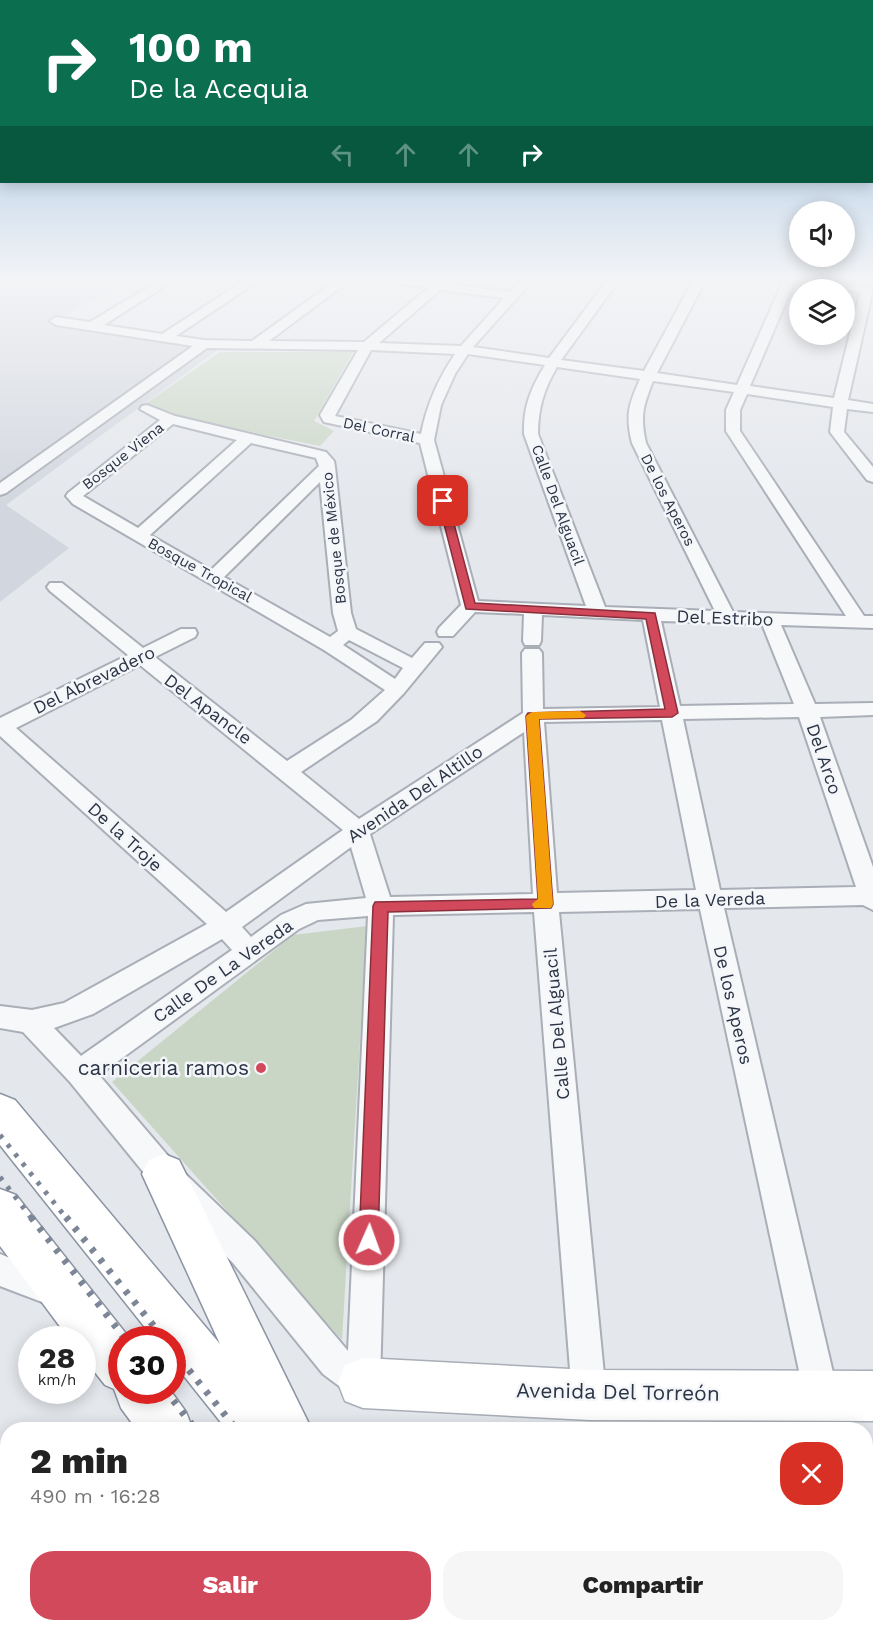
<!DOCTYPE html>
<html lang="es">
<meta charset="utf-8">
<style>
body{margin:0;font-family:"Work Sans",sans-serif;background:#f6f6f6;color:#222;height:100vh;display:flex;flex-direction:column;font-size:22px;white-space:nowrap}
*{box-sizing:border-box;margin:0}
p{font-size:20px;color:#767676}
.icon{flex:none;width:33px;height:33px;fill:none;stroke:currentColor;stroke-width:2;stroke-linecap:round;stroke-linejoin:round}
.map{position:relative;flex:1;overflow:hidden}
.panel{position:absolute;left:0px;top:1422px;width:873px;height:210px;display:flex;flex-direction:column;background:#fff;border-radius:24px 24px 0 0;box-shadow:0 3px 15px #0003}
.panel>*{flex:none}
.hud{position:absolute;left:0px;top:0px;width:873px;height:183px;box-shadow:0 3px 15px #0003;background:#0b6e4f;color:#fff;overflow:hidden}
.buttons{position:absolute;left:789px;top:201px;display:grid;gap:12px}
.buttons a{display:grid;place-items:center;width:66px;height:66px;border-radius:50%;background:#fff;box-shadow:0 3px 15px #0003;font-size:30px}
.speed{position:absolute;left:18px;top:1326px;display:flex;gap:12px;font-size:30px;font-weight:700;text-align:center}
.speed>*{display:grid;place-content:center;width:78px;height:78px;border-radius:50%;background:#fff;box-shadow:0 3px 15px #0003;line-height:1}
.speed small{font-size:15px;font-weight:400}
.speed .limit{border:9px solid #d22;background:#fff;color:#111}
.pin{position:absolute;display:grid;place-items:center;width:51px;height:51px;color:#fff;margin:-26px;border-radius:12px;box-shadow:0 3px 9px #0006}
.me{position:absolute;width:66px;margin:-33px;rotate:2deg;stroke-linejoin:round;filter:drop-shadow(0 0 4px #0008)}
.turn{display:flex;align-items:center;gap:21px;height:126px;padding:0 30px;font-size:27px}
.turn .icon{width:78px;height:78px;stroke-width:2.5}
.turn b{display:block;font-size:42px;line-height:51px}
.lanes{display:flex;align-items:center;height:57px;padding:0 30px;background:#0003;justify-content:center;gap:30px;direction:ltr}
.lanes .off{opacity:.35}
.round{display:grid;place-items:center;flex:none;width:63px;height:63px;border-radius:24px;background:#f6f6f6}
.overview{display:flex;align-items:center;justify-content:space-between;height:102px;padding:0 30px}
h1{font-size:36px;font-weight:800;line-height:45px}
.primary-button{display:flex;gap:12px;margin-top:auto;padding:12px 30px}
.primary-button a{flex:1;height:69px;border-radius:24px;background:#d1495b;color:#fff;font-size:24px;font-weight:800;line-height:69px;text-align:center}
.primary-button a+a{background:#f6f6f6;color:#222}
.map>svg:first-child{display:block}
.built{fill:#d2d6de}
.green{fill:#c9d6c5}
.lines{fill:none;stroke-linecap:round;stroke-linejoin:round}
.street-casing{stroke:#a9aeb7;stroke-width:4}
.secondary-casing{stroke:#a9aeb7;stroke-width:3}
.highway-casing{stroke:#8b94a3;stroke-width:3}
.street{fill:#f7f8fa;fill-rule:evenodd}
.secondary{fill:#fff;fill-rule:evenodd}
.highway{fill:#fff;fill-rule:evenodd}
.rail-far1{stroke:#7d8696;stroke-width:5;stroke-dasharray:4 8;stroke-linecap:butt}
.rail{stroke:#7d8696;stroke-width:7;stroke-dasharray:4.5 9;stroke-linecap:butt}
.route{fill:#d1495b;stroke:#882f3b;stroke-width:1.5}
.slow{fill:#f59e0b}
.poi-dot{fill:#d1495b;stroke:#f4f6f9;stroke-width:2}
.labels{text-anchor:middle;stroke-width:5;stroke-linejoin:round;paint-order:stroke}
.far-street-label{font-size:15px;fill:#2b3445;stroke:#f4f6f9}
.street-label{font-size:18px;fill:#2b3445;stroke:#f4f6f9}
.near-poi-label{font-size:21px;fill:#2b3445;stroke:#f4f6f9;text-anchor:end}
.near-street-label{font-size:21px;fill:#2b3445;stroke:#f4f6f9}
</style>
<div class="map">
<svg width="873" height="1632" viewBox="0 0 873 1632">
<rect width="100%" height="100%" fill="#e4e7ec"/>
<polygon class="built" points="0,279 128,279 53,322 219,349 6,505 69,548 0,602"/>
<g class="green">
<polygon points="458,279 518,279 506,292 454,285"/>
<polygon points="220,352 353,352 314,421 334,431 320,446 171,416 145,404"/>
<polygon points="367,926 342,1340 112,1082 293,935"/>
<polygon points="866,1586 873,1586 873,1632 512,1632 506,1625 866,1624"/>
</g>
<g class="lines">
<defs>
<g id="street">
<path d="M162,279H176L104,325L162,334L247,279H261L176,336L204,340L252,341L338,279H352L269,341L364,342L428,288L387,282L381,279L435,282L439,279H452L448,284L510,292L522,279H534L473,347L549,358L608,279H620L561,360L644,371L694,279H706L657,373L737,385L784,279H796L750,386L834,398L860,293L809,281L807,279H828L873,289L848,400L873,404V412L847,409L844,432L873,467V482L867,480L830,432L833,407L747,394L740,410V431L864,616H873V628L781,625L815,704L873,703V715L820,717L873,867V910L863,905L724,908L838,1394L833,1406L821,1411L809,1406L804,1394L700,909L559,912L606,1395L601,1407L589,1412L577,1407L572,1395L534,912L393,915L380,1383L375,1395L363,1400L351,1395L323,1374L233,1263L153,1184L70,1082L23,1032L0,1028V1006L32,1010L64,1003L207,924L0,736V718L128,655L50,591L47,587L50,583H62L143,648L181,629H195L197,633L195,637L155,657L287,761L351,720L385,690L324,650L73,504L66,496L68,493L160,420L140,409L142,406L147,405L175,416L326,452L334,461L335,467L351,613L356,629L412,658L425,643H439L442,647L404,693L377,721L301,772L359,819L523,713L522,653L525,649H539L542,653L543,709L660,707L643,620L542,615L541,641L539,645H525L523,641L524,614L475,612L453,636H439L437,632L439,628L461,605L420,443L324,422L320,415L358,350L207,348L6,493L0,495V483L193,346L56,325L50,321L56,317L90,322ZM440,290L504,298L461,346L379,343ZM371,350L455,354C438,379 427,404 421,434L335,416ZM468,354L545,365C531,388 523,407 524,434L586,606L478,601L434,440L441,405L455,374ZM557,367L640,379C629,404 625,415 632,443L715,611L605,607L538,434C538,408 544,389 557,367ZM653,381L734,392L726,410V431L846,616L733,612L646,443C640,416 643,406 653,381ZM173,424L237,440L138,528L83,496ZM251,443L316,458L319,466L211,570L150,535ZM320,482L333,613L338,631L330,637L224,577ZM661,621L762,624L794,704L680,706ZM349,640L403,668L395,679L343,645ZM140,665L343,830L226,912L16,728ZM799,717L856,887L720,890L683,719ZM662,720L696,890L557,893L544,722ZM524,732L533,894L390,897L370,834ZM351,847L366,898L306,904L281,915L251,937L242,927ZM368,916L348,1351L255,1241L175,1164L99,1075L299,929L318,920ZM222,939L232,950L81,1056L54,1028L93,1014Z"/>
<polygon points="0,1254 66,1280 71,1291 66,1302 55,1307 0,1286"/>
</g>
<polygon id="secondary" points="363,1358 589,1370 873,1371 873,1421 589,1420 363,1408 345,1401 338,1383 345,1365"/>
<g id="highway">
<polygon points="0,1094 15,1100 220,1344 142,1174 149,1160 164,1154 179,1160 312,1430 227,1430 172,1361 172,1340 155,1340 0,1145"/>
<polygon points="0,1189 16,1195 131,1340 122,1340 122,1390 170,1390 186,1412 193,1430 137,1430 121,1408 114,1389 105,1385 82,1356 82,1340 70,1340 0,1246"/>
<polygon points="288,1624 347,1624 351,1632 291,1632"/>
<polygon points="390,1624 449,1624 453,1632 393,1632"/>
</g>
</defs>
<use href="#street" class="street-casing"/>
<use href="#secondary" class="secondary-casing"/>
<use href="#highway" class="highway-casing"/>
<use href="#street" class="street"/>
<use href="#secondary" class="secondary"/>
<use href="#highway" class="highway"/>
<g class="rail-far1">
<polyline points="0,1135 67,1219"/>
<polyline points="0,1177 32,1219"/>
</g>
<g class="rail">
<polyline points="31,1217 126,1340"/>
<polyline points="66,1217 165,1340"/>
<polyline points="172,1349 237,1430"/>
<polyline points="165,1390 196,1430"/>
<polyline points="347,1624 353,1632"/>
<polyline points="392,1624 398,1632"/>
</g>
</g>
<linearGradient id="sky" x2="0" y2="1"><stop stop-color="#8bb4dd"/><stop offset="0.55" stop-color="#f3f4f6"/><stop offset="1" stop-color="#f3f4f6" stop-opacity="0"/></linearGradient>
<rect width="873" height="508" fill="url(#sky)"/>
<polygon class="route" points="443,498 448,501 475,603 655,613 678,713 672,717 539,719 553,904 551,908 388,912 378,1240 375,1247 369,1249 362,1247 359,1240 373,906 375,902 538,899 526,716 528,713 665,709 646,619 466,609 438,501"/>
<polygon class="slow" points="580,711 586,715 584,718 539,719 553,904 551,908 534,908 532,904 538,899 526,716 532,712"/>
<circle class="poi-dot" cx="261" cy="1068" r="6"/>
<g class="labels">
<g class="far-street-label">
<text transform="translate(379 430) rotate(12)" y="5">Del Corral</text>
<text transform="translate(123 456) rotate(-38)" y="5">Bosque Viena</text>
<text transform="translate(668 500) rotate(63)" y="5">De los Aperos</text>
<text transform="translate(558 505) rotate(70)" y="5">Calle Del Alguacil</text>
<text transform="translate(334 538) rotate(-96)" y="5">Bosque de México</text>
<text transform="translate(200 570) rotate(29)" y="5">Bosque Tropical</text>
</g>
<g class="street-label">
<text transform="translate(725 618) rotate(2)" y="6">Del Estribo</text>
<text transform="translate(94 680) rotate(-26)" y="6">Del Abrevadero</text>
<text transform="translate(208 709) rotate(37)" y="6">Del Apancle</text>
<text transform="translate(824 759) rotate(71)" y="6">Del Arco</text>
<text transform="translate(415 794) rotate(-34)" y="6">Avenida Del Altillo</text>
<text transform="translate(125 837) rotate(42)" y="6">De la Troje</text>
<text transform="translate(710 900) rotate(-2)" y="6">De la Vereda</text>
<text transform="translate(223 971) rotate(-35)" y="6">Calle De La Vereda</text>
<text transform="translate(733 1005) rotate(77)" y="6">De los Aperos</text>
<text transform="translate(557 1024) rotate(-95)" y="6">Calle Del Alguacil</text>
</g>
<g class="near-poi-label">
<text x="249" y="1075">carniceria ramos</text>
</g>
<g class="near-street-label">
<text transform="translate(618 1392) rotate(1)" y="7">Avenida Del Torreón</text>
</g>
</g>
</svg>
<div class="buttons">
<a><svg class="icon" aria-label="sound" viewBox="0 0 24 24"><path d="M4 9h4l5-4v14l-5-4H4zM17 9q2 3 0 6"/></svg></a>
<a><svg class="icon" aria-label="layers" viewBox="0 0 24 24"><path d="M12 4l9 5-9 5-9-5zM3 14l9 5 9-5"/></svg></a>
</div>
<div class="speed"><div>28<small>km/h</small></div><div class="limit">30</div></div>
<div class="pin" style="left:443px;top:501px;background:#d93025"><svg class="icon" aria-label="arrive" viewBox="0 0 24 24"><path d="M6 21V4h12l-3 4 3 4H6"/></svg></div>
<svg class="me" style="left:369px;top:1240px" viewBox="-20 -20 40 40"><circle r="17" fill="#d1495b" stroke="#fff" stroke-width="3"/><path d="M0-11L8 9 0 5-8 9z" fill="#fff"/></svg>
<div class="hud">
<div class="turn"><svg class="icon" aria-label="right" viewBox="0 0 24 24"><path d="M7 20v-9h11M14 6l5 5-5 5"/></svg><div><b>100 m</b>De la Acequia</div></div>
<div class="lanes"><svg class="icon off" aria-label="left" viewBox="0 0 24 24"><path d="M17 20v-9H6M10 6l-5 5 5 5"/></svg><svg class="icon off" aria-label="ahead" viewBox="0 0 24 24"><path d="M12 20V5M6 11l6-6 6 6"/></svg><svg class="icon off" aria-label="ahead" viewBox="0 0 24 24"><path d="M12 20V5M6 11l6-6 6 6"/></svg><svg class="icon" aria-label="right" viewBox="0 0 24 24"><path d="M7 20v-9h11M14 6l5 5-5 5"/></svg></div>
</div>
<section class="panel">
<div class="overview"><div><h1>2 min</h1><p>490 m · 16:28</p></div><a class="round" style="background:#d93025;color:#fff"><svg class="icon" aria-label="close" viewBox="0 0 24 24"><path d="M6 6l12 12M18 6L6 18"/></svg></a></div>
<div class="primary-button"><a>Salir</a><a>Compartir</a></div>
</section>
</div>
